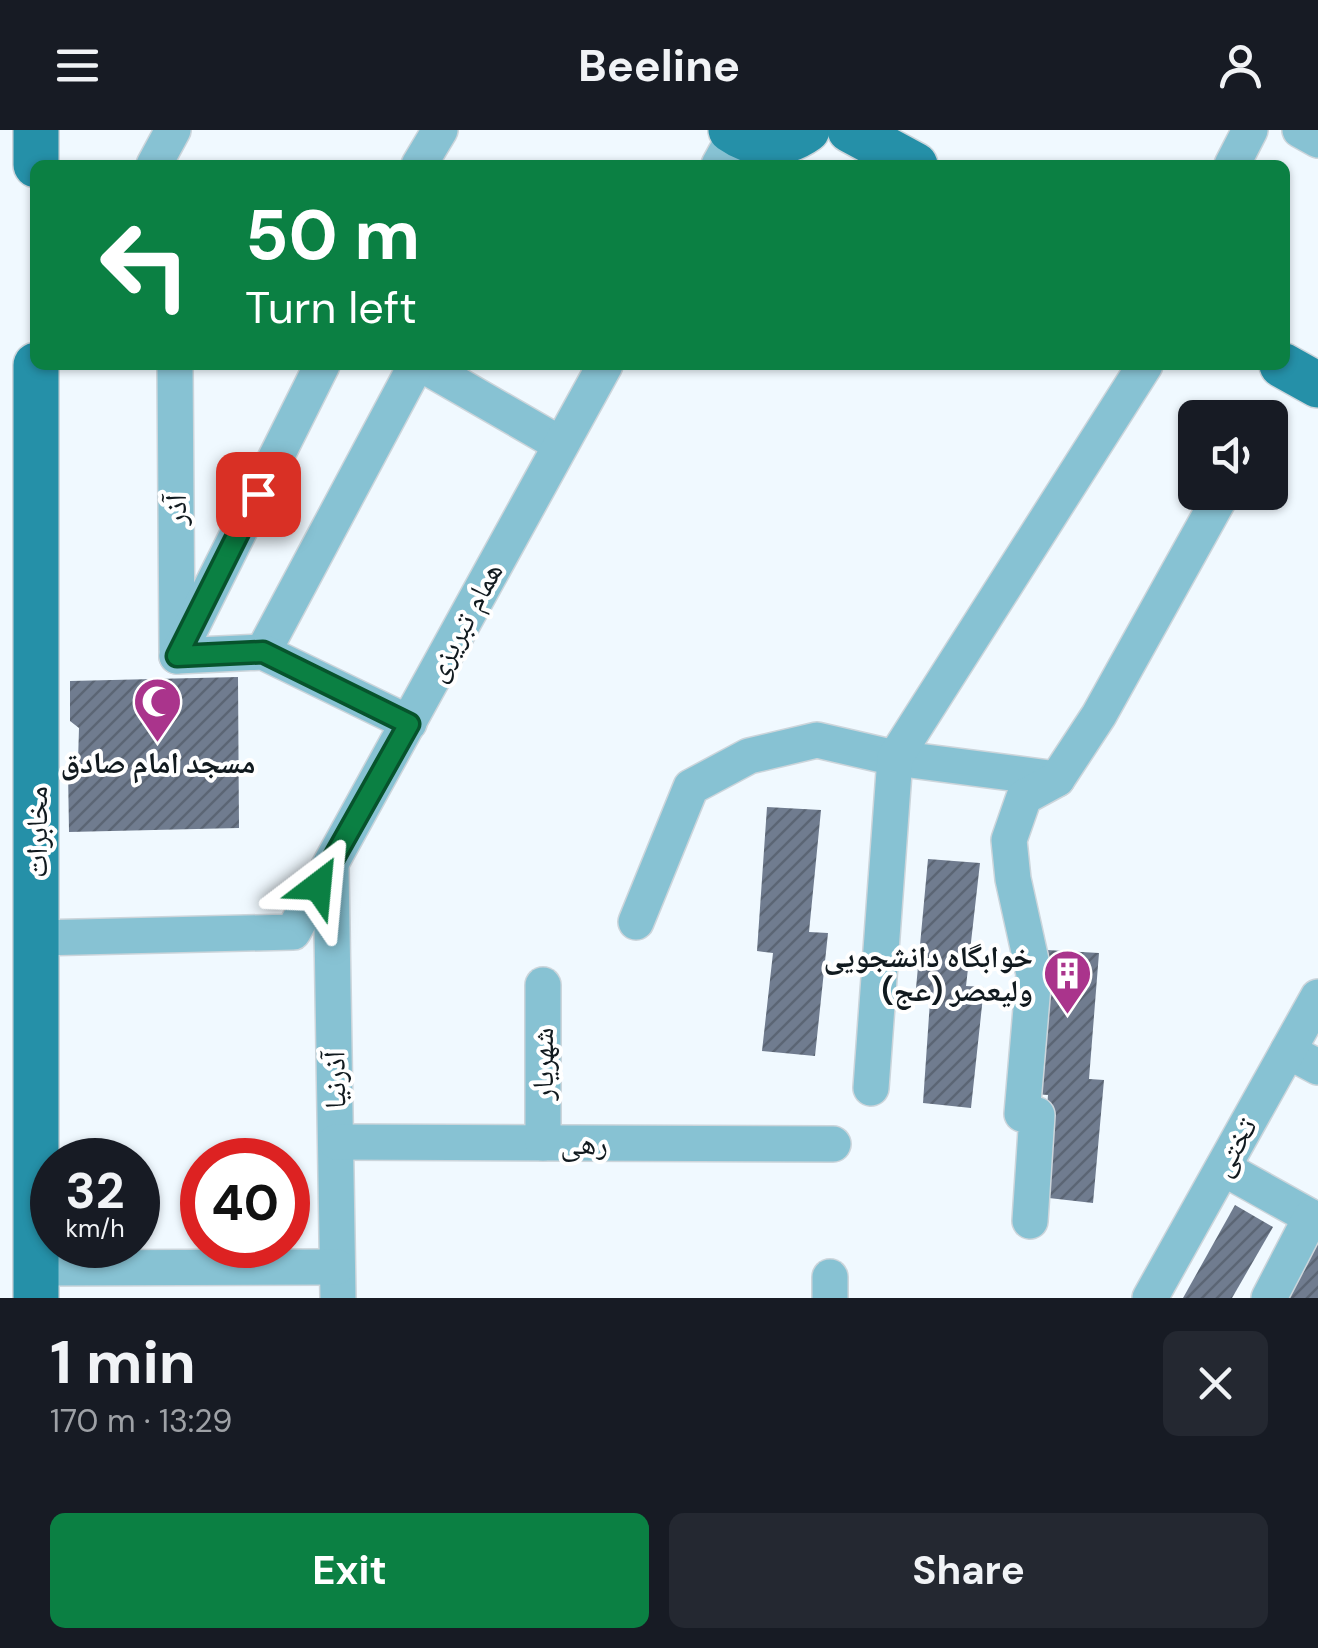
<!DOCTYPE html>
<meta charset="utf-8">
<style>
body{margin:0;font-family:"DM Sans","Noto Naskh Arabic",sans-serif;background:#242831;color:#f1f3f6;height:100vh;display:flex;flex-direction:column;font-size:38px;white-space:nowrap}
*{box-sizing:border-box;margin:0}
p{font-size:32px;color:#9ea1a6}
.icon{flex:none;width:55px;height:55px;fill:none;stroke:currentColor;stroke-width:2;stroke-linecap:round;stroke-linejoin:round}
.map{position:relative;height:1168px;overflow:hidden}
.side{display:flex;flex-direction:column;background:#171b24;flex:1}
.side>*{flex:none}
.hud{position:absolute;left:30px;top:30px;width:1260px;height:210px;border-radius:15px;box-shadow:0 2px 8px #0004;background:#0b8043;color:#fff;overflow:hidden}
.buttons{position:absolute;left:1178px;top:270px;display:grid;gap:20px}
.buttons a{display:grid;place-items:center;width:110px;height:110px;border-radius:15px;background:#171b24;box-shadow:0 2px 8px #0004;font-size:50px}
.speed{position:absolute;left:30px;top:1008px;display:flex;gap:20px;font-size:50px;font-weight:700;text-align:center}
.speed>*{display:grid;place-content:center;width:130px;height:130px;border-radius:50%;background:#171b24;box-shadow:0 2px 8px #0004;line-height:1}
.speed small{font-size:25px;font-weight:400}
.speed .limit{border:15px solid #d22;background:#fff;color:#111}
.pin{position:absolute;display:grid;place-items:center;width:85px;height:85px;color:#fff;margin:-42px;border-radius:20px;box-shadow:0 5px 15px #0006}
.me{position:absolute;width:110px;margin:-55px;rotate:29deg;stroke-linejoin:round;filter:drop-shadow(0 0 8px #0008)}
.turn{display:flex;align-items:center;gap:35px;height:210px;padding:0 50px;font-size:45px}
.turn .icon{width:130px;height:130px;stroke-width:2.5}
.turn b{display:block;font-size:70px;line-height:85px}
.round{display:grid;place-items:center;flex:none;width:105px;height:105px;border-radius:15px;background:#242831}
.overview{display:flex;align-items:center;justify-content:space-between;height:170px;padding:0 50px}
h1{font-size:60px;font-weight:700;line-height:75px}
.action{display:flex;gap:20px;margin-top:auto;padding:20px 50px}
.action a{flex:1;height:115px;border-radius:15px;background:#0b8043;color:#fff;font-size:40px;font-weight:700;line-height:115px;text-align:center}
.action a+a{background:#242831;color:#f1f3f6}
header{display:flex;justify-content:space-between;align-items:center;height:130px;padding:0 50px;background:#171b24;font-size:45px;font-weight:700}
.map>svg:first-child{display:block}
.building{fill:url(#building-hatch)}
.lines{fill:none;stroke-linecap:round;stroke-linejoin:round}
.minor-casing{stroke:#ccd5db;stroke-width:38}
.major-casing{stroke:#ccd5db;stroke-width:48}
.minor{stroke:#87c2d3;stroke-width:35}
.major{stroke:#2590a8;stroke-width:45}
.route-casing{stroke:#07532c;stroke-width:25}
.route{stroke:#0b8043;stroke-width:18}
.labels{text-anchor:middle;stroke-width:8;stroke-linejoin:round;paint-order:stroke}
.street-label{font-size:30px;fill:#111a1f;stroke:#fff}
.poi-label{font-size:30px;font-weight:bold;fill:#111a1f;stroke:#fff}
</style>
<header><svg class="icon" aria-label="menu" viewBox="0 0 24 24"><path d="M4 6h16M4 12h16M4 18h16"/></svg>Beeline<svg class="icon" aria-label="person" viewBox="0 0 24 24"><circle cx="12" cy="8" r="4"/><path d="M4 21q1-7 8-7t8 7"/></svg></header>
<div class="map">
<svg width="1318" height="1168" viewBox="0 0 1318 1168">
<defs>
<pattern id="building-hatch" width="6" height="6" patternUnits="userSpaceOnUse" patternTransform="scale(2.5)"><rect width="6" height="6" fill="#707c8f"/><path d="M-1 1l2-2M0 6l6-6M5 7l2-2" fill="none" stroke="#5b6574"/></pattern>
</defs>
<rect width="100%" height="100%" fill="#f0f9ff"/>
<g class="building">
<polygon points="238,547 239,698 69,702 68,640 78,632 79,598 70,591 70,551"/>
<polygon points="767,677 821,680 809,802 828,803 815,926 762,921 773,823 757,821"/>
<polygon points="928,729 980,733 966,856 984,857 971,978 923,973 930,871 915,869"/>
<polygon points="1047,820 1099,823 1089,949 1104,950 1093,1073 1040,1067 1048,965 1035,964"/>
<polygon points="1235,1075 1273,1097 1232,1168 1183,1168"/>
<polygon points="1318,1109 1318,1168 1285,1168"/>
</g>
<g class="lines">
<defs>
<g id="minor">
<polyline points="1300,0 1318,10"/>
<polyline points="154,35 173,0"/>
<polyline points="419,35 440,0"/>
<polyline points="719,35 736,4"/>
<polyline points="1232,35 1250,0"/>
<polyline points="175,235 177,520"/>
<polyline points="423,235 560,314"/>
<polyline points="263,522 416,235"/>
<polyline points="177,526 322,235"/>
<polyline points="177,526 263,522 409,593"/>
<polyline points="331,737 338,1168"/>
<polyline points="636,792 691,657 749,626 817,610 895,628 1057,649"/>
<polyline points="37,808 293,802 605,235"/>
<polyline points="1288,921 1318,937"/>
<polyline points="871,958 895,628 1145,235"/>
<polyline points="336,1012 833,1014"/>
<polyline points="543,1013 543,855"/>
<polyline points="1223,1038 1318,1091"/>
<polyline points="1030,1091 1037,985 1022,984 1034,844 1013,749 1009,710 1024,667 1057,649 1099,585 1223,362"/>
<polyline points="36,1138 337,1137"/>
<polyline points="830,1147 830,1168"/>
<polyline points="1150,1168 1318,867"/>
<polyline points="1269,1168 1311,1087"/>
</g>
<g id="major">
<polyline points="36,0 36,35"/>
<path d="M731,0C755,17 783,17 807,0"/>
<polyline points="850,0 915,35"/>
<polyline points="36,235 36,1168"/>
<polyline points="1282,235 1318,255"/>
</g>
</defs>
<use href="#minor" class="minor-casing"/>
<use href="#major" class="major-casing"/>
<use href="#minor" class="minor"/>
<use href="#major" class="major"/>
</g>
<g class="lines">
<defs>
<polyline id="route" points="258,364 177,526 263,522 409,594 318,756"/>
</defs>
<use href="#route" class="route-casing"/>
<use href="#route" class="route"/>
</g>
<defs>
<symbol id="mosque-pin" viewBox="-11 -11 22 30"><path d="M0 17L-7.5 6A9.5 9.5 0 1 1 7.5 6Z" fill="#aa348c" stroke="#fff"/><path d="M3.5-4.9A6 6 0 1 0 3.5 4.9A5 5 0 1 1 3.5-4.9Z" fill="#fff"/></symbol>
<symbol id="building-pin" viewBox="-11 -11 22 30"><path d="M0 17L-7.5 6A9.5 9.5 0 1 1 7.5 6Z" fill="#aa348c" stroke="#fff"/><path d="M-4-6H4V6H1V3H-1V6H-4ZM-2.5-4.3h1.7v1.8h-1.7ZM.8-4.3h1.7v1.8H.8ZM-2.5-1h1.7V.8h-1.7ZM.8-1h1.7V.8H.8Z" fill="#fff"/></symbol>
</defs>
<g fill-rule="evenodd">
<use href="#mosque-pin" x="130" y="544" width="55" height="75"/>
<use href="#building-pin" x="1040" y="816" width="55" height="75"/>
</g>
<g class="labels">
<g class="street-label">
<text transform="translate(176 380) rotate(-90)" y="10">آذر</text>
<text transform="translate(464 492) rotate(-62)" y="10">همام تبریزی</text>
<text transform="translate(37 702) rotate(-90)" y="10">مخابرات</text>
<text transform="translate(543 934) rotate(-90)" y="10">شهریار</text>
<text transform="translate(335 950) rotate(-91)" y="10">آذرنیا</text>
<text x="584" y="1024">رهی</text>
<text transform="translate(1234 1017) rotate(-61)" y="10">تختی</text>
</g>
<g class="poi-label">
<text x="158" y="643">مسجد امام صادق</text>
<text x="1033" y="837" text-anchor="end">خوابگاه دانشجویی<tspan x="1033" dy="34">ولیعصر (عج)</tspan></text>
</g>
</g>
</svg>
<div class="buttons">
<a><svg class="icon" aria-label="sound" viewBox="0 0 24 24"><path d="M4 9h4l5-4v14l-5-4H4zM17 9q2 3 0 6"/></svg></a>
</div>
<div class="speed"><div>32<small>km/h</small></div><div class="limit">40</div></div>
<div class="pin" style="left:258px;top:364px;background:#d93025"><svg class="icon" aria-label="arrive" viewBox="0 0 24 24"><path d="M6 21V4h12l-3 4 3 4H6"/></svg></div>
<svg class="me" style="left:318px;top:756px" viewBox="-20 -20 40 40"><path d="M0-17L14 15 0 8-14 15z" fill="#0b8043" stroke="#fff" stroke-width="4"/></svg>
<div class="hud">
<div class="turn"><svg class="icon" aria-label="left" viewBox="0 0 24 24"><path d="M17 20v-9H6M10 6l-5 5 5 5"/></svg><div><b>50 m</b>Turn left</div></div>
</div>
</div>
<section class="side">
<div class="overview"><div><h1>1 min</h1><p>170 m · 13:29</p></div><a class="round"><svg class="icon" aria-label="close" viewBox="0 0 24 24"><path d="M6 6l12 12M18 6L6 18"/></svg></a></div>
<div class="action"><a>Exit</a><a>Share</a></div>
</section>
